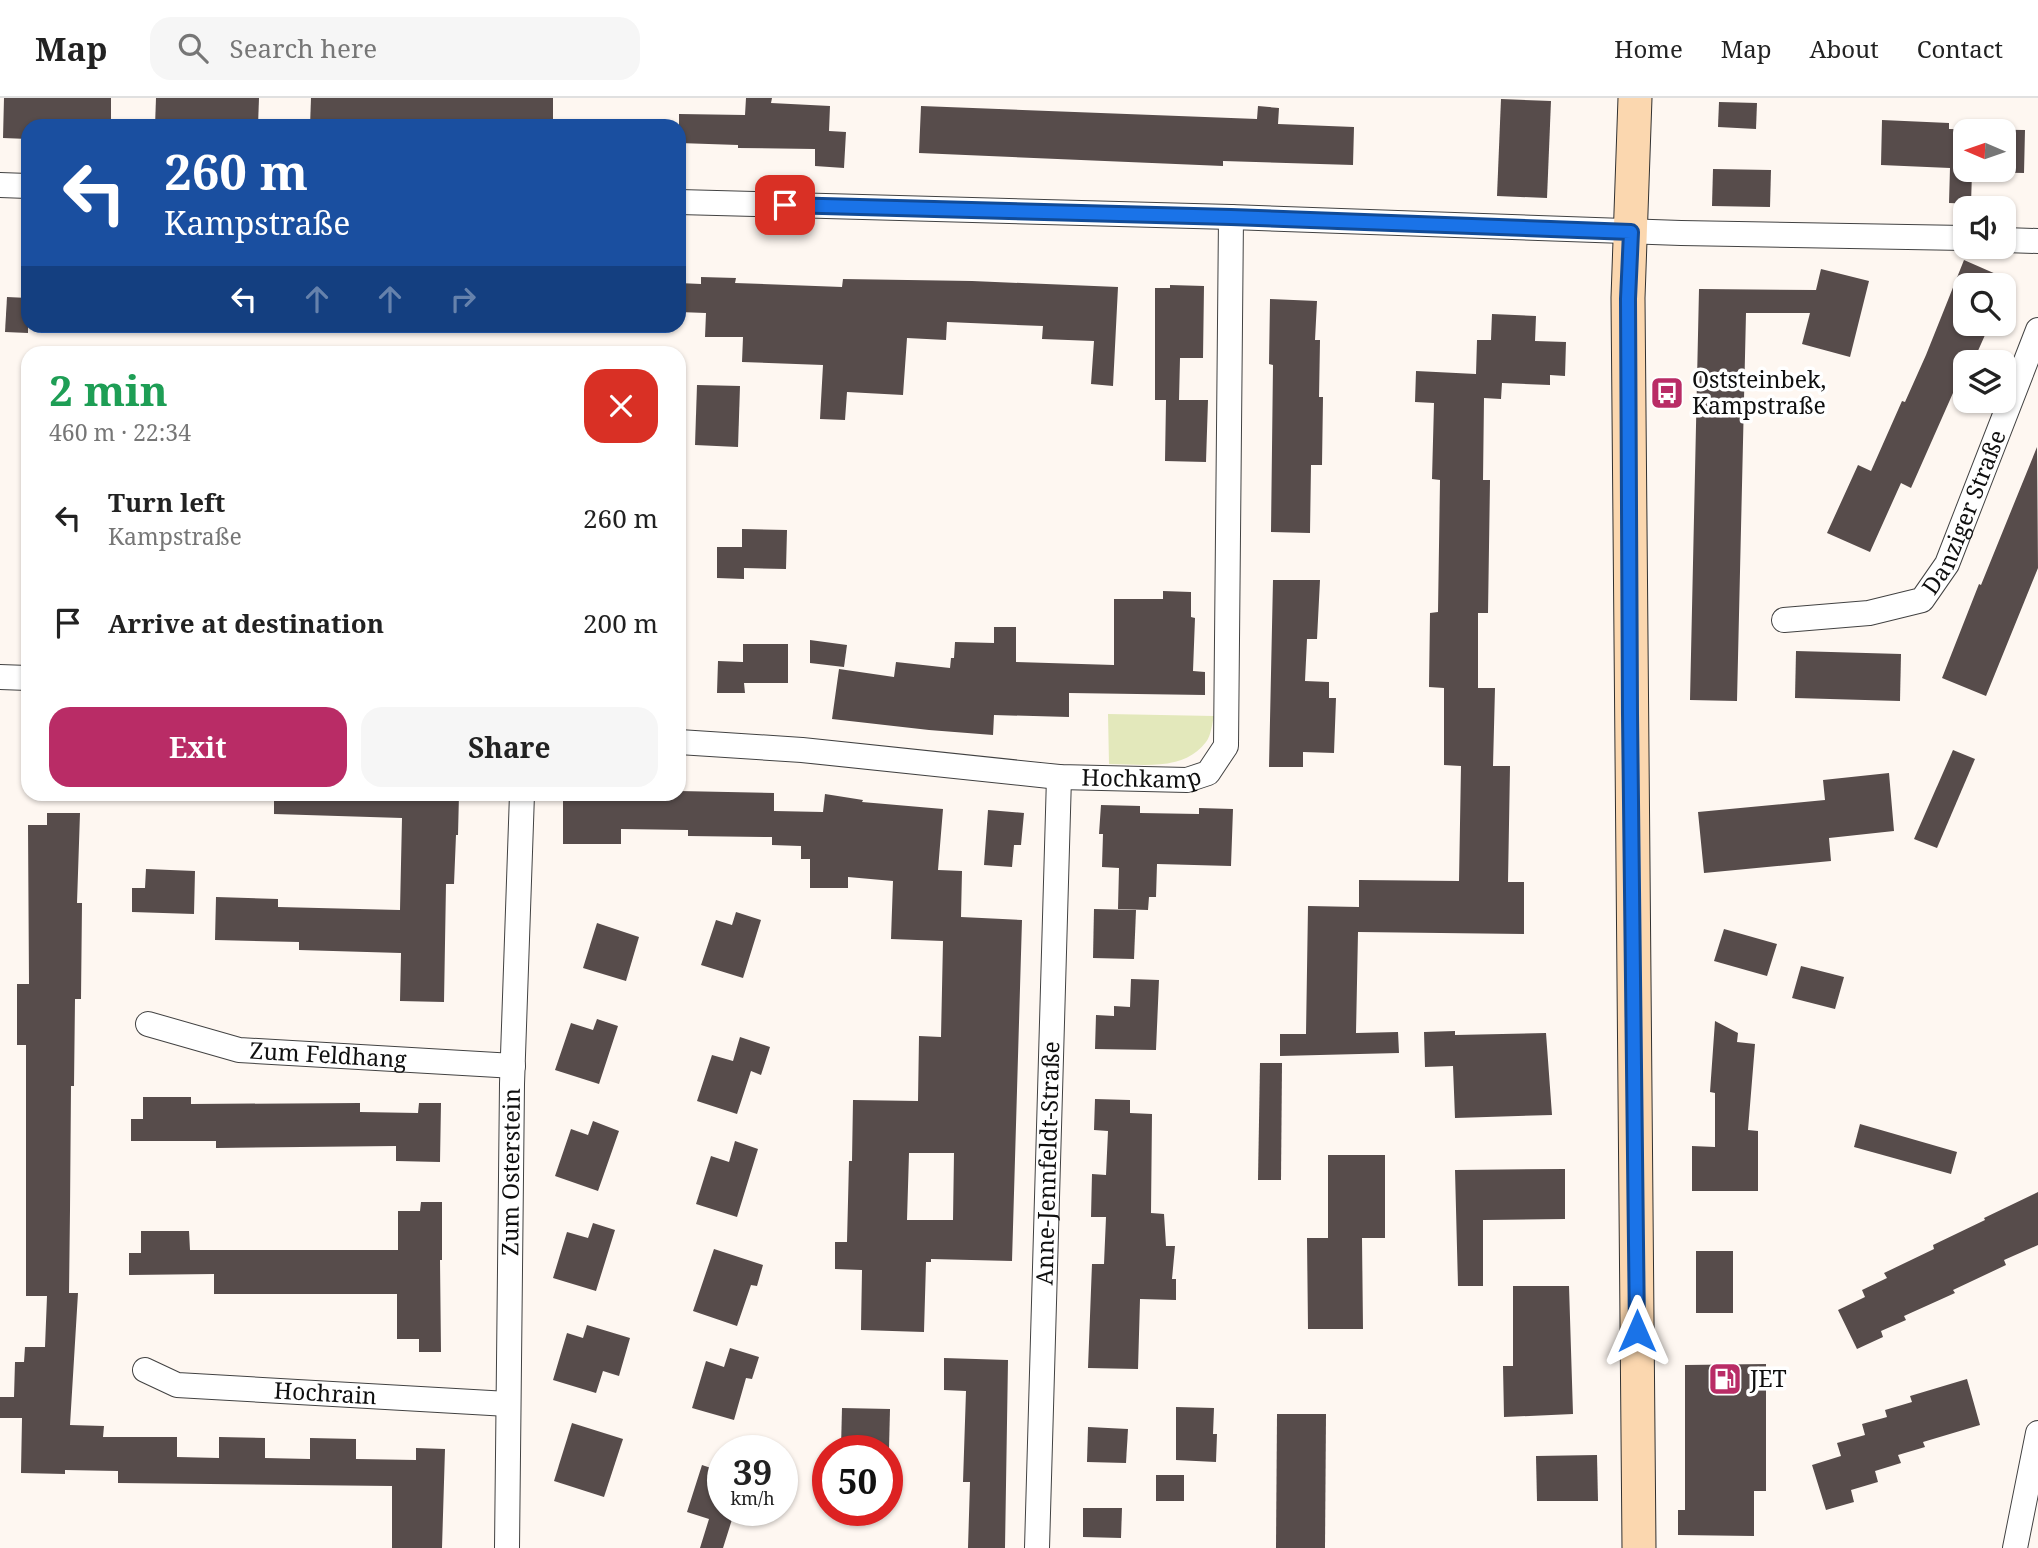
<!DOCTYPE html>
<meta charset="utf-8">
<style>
body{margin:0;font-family:"Noto Serif",serif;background:#f6f6f6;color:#222;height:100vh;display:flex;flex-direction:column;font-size:26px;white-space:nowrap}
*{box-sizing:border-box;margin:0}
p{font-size:23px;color:#767676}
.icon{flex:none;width:38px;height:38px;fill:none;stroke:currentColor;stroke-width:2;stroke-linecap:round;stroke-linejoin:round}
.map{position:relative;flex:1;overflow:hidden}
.side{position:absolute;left:21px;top:248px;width:665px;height:455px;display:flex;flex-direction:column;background:#fff;border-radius:21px;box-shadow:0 2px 5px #0004}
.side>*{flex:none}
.guide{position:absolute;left:21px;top:21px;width:665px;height:214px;border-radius:21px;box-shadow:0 2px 5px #0004;background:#1a4fa0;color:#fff;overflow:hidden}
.needle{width:46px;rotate:272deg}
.controls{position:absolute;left:1953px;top:21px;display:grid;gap:14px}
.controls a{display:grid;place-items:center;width:63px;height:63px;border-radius:14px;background:#fff;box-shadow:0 2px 5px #0004;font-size:35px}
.speed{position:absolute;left:707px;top:1337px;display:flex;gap:14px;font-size:35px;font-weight:700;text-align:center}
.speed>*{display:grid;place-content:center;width:91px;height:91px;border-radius:50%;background:#fff;box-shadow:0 2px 5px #0004;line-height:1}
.speed small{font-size:18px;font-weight:400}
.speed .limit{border:10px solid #d22;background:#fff;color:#111}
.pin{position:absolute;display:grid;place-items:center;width:60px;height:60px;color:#fff;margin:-30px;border-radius:14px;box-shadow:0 4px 10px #0006}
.me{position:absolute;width:77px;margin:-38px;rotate:0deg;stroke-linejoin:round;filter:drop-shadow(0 0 5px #0008)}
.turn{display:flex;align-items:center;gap:24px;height:147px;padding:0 28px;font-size:32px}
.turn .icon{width:91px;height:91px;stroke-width:2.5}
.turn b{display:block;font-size:49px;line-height:60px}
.lanes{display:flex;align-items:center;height:66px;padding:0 28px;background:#0003;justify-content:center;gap:35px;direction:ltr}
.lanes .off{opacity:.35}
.round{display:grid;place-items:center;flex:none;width:74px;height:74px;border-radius:21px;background:#f6f6f6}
.head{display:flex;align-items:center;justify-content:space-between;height:119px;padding:0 28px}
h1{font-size:42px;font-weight:700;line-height:52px;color:#1e9e55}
.button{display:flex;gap:14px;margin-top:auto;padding:14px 28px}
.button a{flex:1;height:80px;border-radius:21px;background:#b92c66;color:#fff;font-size:28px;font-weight:700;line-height:80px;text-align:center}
.button a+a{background:#f6f6f6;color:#222}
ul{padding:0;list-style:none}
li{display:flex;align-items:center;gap:21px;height:105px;padding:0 28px}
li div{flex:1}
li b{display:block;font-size:26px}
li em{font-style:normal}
header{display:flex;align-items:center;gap:42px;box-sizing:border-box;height:98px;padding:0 35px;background:#fff;border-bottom:2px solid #e0e0e0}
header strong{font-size:33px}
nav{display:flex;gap:38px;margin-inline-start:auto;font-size:24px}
.search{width:490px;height:63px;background:#f6f6f6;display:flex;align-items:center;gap:18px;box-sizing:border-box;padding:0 24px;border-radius:21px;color:#767676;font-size:26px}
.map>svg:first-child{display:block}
.green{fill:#e3e8bb}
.building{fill:#574c4b;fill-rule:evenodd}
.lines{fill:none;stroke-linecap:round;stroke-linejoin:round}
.minor-casing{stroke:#424242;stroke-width:26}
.secondary-casing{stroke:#313131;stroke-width:35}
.minor{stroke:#fff;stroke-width:24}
.secondary{stroke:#fbd7af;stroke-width:33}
.route-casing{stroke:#114b97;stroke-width:18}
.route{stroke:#1a73e8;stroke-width:12}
.labels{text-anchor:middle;stroke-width:7;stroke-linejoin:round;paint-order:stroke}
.poi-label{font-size:23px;fill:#0f0f0f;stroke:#fff;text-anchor:start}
.street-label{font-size:23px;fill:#0f0f0f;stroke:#fff}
</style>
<header>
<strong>Map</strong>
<div class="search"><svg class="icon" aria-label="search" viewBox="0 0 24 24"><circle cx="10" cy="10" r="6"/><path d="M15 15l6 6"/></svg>Search here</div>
<nav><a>Home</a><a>Map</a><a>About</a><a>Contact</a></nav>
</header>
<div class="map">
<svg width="2038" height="1450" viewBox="0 0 2038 1450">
<rect width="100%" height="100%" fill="#fef7f1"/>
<path class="green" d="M1108,616L1214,618C1212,626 1211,638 1206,644C1183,674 1142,666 1109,666Z"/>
<g class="building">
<polygon points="4,0 111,0 111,28 28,28 28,41 3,40"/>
<polygon points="156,0 259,0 258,28 155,28"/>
<polygon points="311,0 553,0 553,28 310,28"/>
<polygon points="746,0 772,0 771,5 830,8 829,33 846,34 844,70 815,68 815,51 738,50 738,47 679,45 679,16 745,17"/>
<polygon points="1501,1 1551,3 1547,100 1497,98"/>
<polygon points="1719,4 1757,5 1756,31 1718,29"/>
<polygon points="921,8 1257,21 1258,8 1279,10 1278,26 1354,29 1353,67 1223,63 1223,68 919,55"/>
<path d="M1882,22L1949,25V31L2025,32L2024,75L1972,74L1971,106L1949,105L1950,70L1881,67ZM1965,33H2004V72H1965Z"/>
<polygon points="1713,71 1771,72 1770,109 1712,108"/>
<polygon points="1964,162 2005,180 2002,187 1965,187 1965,226 1989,228 1973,264 1965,264 1965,283 1959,298 1953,295 1911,390 1901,385 1870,454 1827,435 1858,367 1871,373 1902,303 1905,304 1926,257"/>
<polygon points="1821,171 1869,183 1850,259 1802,246 1810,215 1746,215 1737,603 1690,602 1699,191 1816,192"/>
<polygon points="701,179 736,180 735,185 842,189 843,181 972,183 1118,189 1113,288 1091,286 1094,243 1042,241 1043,228 947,224 946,242 907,240 903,297 847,294 845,322 820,321 823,267 742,264 743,239 705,239 706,215 679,214 679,185 701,186"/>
<polygon points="1170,187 1204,188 1203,260 1180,260 1179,302 1208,302 1206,364 1165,363 1166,302 1155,302 1155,190 1170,190"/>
<polygon points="7,199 28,200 28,235 5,234"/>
<polygon points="1270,201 1317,203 1315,242 1320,242 1319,299 1323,299 1322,367 1311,367 1310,435 1271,434 1273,267 1269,266"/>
<polygon points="1492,216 1536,218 1535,243 1566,244 1565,278 1550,277 1550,287 1502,285 1501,301 1484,300 1483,382 1490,382 1488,515 1478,515 1478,590 1495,590 1493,668 1510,668 1508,784 1524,784 1524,836 1358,834 1356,935 1398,934 1399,955 1280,958 1280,936 1306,936 1308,808 1359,809 1359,782 1459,783 1461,668 1444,667 1444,590 1429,589 1430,515 1438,514 1440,382 1432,381 1434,305 1415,304 1416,273 1476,276 1477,242 1491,242"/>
<polygon points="697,287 740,288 738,349 695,347"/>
<polygon points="2037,349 2038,470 1986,598 1942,580 1979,486 1981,487"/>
<polygon points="742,431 787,432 786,471 744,470 744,481 717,480 717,449 742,449"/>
<polygon points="1273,482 1320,482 1317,541 1307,541 1305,583 1329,584 1329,600 1336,600 1334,655 1303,654 1303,669 1269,669"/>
<polygon points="1163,493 1191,494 1191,519 1195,520 1193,573 1205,574 1205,597 1069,595 1069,619 994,617 993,637 929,632 832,621 839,571 894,579 896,564 950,570 951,560 954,560 955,544 994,545 994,529 1016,529 1016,564 1114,567 1114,501 1163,501"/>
<polygon points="810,542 847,547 844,569 810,565"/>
<polygon points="743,546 788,546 788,585 744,585 745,595 717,595 718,563 743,564"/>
<polygon points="1796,553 1901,556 1900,603 1795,600"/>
<polygon points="1953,652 1975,661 1937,750 1914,741"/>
<polygon points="1889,675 1894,733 1829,740 1831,763 1704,775 1698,714 1825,702 1823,682"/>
<path d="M679,693L774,695V713L823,714L825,696L863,702L862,704L943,711L938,772L962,773L961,819L1022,822L1012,1163L931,1161V1164H926L924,1234L861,1232L862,1172L835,1171V1144H847L849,1063H852L853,1002L918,1003L919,938L941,939L943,843L891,841L893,783L848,779V790H810V761H801V748L772,747V739L688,738V732L621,731V746H563V701L646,702V696H679ZM909,1055H954L953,1122H907Z"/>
<polygon points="274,696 459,696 458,737 456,737 454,786 446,786 444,904 400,903 401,855 299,852 299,844 215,842 216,799 278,801 278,809 400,812 402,720 274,716"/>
<polygon points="1101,707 1140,708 1140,715 1199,716 1199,710 1233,711 1231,768 1157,766 1156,799 1149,799 1148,812 1118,811 1119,770 1102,769 1103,736 1099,736"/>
<polygon points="988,712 1024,715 1021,747 1014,747 1012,769 984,767"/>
<polygon points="47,715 80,715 77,805 82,805 81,901 75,901 74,988 71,988 70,1112 69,1195 78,1195 70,1327 104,1328 103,1339 177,1339 177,1359 219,1360 219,1339 265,1340 265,1360 310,1361 310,1340 356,1341 356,1361 416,1362 416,1350 445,1351 442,1450 392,1450 392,1388 118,1385 118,1373 65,1372 65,1376 21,1375 22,1320 0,1320 0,1299 14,1299 15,1264 24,1264 25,1249 45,1249 47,1198 26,1198 26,947 17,947 17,886 29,886 28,727 47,727"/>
<polygon points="146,771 195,773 194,816 132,814 132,790 145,790"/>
<polygon points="1094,811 1136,812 1134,861 1093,860"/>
<polygon points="736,814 761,822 743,880 701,867 716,822 732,827"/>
<polygon points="597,825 639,839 626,883 583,870"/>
<polygon points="1724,831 1777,846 1767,878 1714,863"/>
<polygon points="1801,868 1844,879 1835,911 1792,900"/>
<polygon points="1131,881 1159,882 1156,952 1095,951 1096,917 1114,918 1114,908 1130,909"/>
<polygon points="597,921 618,928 599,986 555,972 571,925 593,932"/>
<polygon points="1715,923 1738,935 1737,944 1755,946 1748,1032 1758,1033 1758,1093 1692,1093 1692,1048 1715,1049 1715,995 1710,994"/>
<polygon points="1455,933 1455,937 1546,935 1552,1017 1455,1020 1453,968 1425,969 1424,934"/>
<polygon points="740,939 770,949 761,977 751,973 737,1016 697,1003 712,957 733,963"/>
<polygon points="1260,965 1282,965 1281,1082 1258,1082"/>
<polygon points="143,999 191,999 191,1006 360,1005 360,1014 418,1015 419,1005 441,1005 440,1064 396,1063 396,1048 216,1050 216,1043 131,1043 131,1021 143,1021"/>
<polygon points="1095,1001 1130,1002 1130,1015 1152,1016 1151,1115 1164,1116 1166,1148 1175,1148 1172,1181 1176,1181 1176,1202 1140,1201 1138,1271 1088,1270 1092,1166 1104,1166 1106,1119 1091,1119 1092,1076 1106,1077 1108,1033 1094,1032"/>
<polygon points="593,1023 619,1033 598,1093 555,1078 571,1031 588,1037"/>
<polygon points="1860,1026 1957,1054 1951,1076 1854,1049"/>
<polygon points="735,1043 758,1051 737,1119 696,1106 711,1058 729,1064"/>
<polygon points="1328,1057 1385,1057 1385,1140 1362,1140 1363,1231 1308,1231 1307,1140 1328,1140"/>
<polygon points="1565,1071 1565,1121 1483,1122 1483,1188 1458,1188 1455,1072"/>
<polygon points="2038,1094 2038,1147 2004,1162 2006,1167 1953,1192 1955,1195 1904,1218 1906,1222 1881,1233 1883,1239 1857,1251 1838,1212 1865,1199 1862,1192 1887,1180 1884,1175 1934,1151 1933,1147 1985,1122 1984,1120"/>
<polygon points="421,1104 442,1104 442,1162 440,1162 441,1254 419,1254 419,1241 397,1241 397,1196 214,1196 214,1176 129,1177 129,1155 141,1155 141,1133 189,1133 190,1152 398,1152 398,1113 420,1113"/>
<polygon points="593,1125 615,1132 596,1193 553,1180 567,1134 588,1140"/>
<polygon points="714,1151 763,1167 757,1188 751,1187 737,1228 693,1213"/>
<rect x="1696" y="1153" width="37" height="62"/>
<polygon points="1513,1188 1569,1188 1573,1316 1504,1319 1503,1268 1513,1268"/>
<polygon points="587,1227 630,1240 619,1278 603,1273 596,1295 553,1282 567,1235 583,1240"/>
<polygon points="730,1250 759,1259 752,1281 746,1280 734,1322 692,1310 706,1263 724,1269"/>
<polygon points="944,1260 1008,1262 1005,1450 968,1450 970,1384 963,1384 966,1293 944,1292"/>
<polygon points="1766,1266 1766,1393 1754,1393 1754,1438 1678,1437 1678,1412 1685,1412 1685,1267"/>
<polygon points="1967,1281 1980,1327 1923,1344 1925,1349 1898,1357 1901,1365 1875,1373 1878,1384 1851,1392 1854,1404 1826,1412 1812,1367 1841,1358 1837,1345 1865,1337 1862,1326 1887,1319 1885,1312 1912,1304 1910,1298"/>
<polygon points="1176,1309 1214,1310 1213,1336 1217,1336 1216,1364 1176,1362"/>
<polygon points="842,1310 890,1311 889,1351 841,1350"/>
<polygon points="1277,1316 1326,1316 1325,1450 1276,1450"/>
<polygon points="572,1325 623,1341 604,1399 554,1383"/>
<polygon points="1088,1329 1128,1331 1126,1365 1087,1364"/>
<polygon points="1597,1357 1598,1403 1537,1403 1536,1358"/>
<polygon points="702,1367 723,1374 723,1412 735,1412 723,1450 700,1450 709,1421 687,1414"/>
<rect x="1156" y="1377" width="28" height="26"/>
<polygon points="1083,1410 1122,1410 1121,1440 1083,1439"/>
</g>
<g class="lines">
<defs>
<g id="minor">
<polyline points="0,87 28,88"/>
<polyline points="679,104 1231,119 1681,135 1965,140"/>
<polyline points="2004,142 2038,143"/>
<path id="s1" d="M1784,522L1869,515L1922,502L1947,466L2038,232"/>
<polyline points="0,579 28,580"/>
<path id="s2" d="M679,644L802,652L1059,679L1187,682L1208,675L1226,648L1231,119"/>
<path id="s3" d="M148,926L239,952L513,968"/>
<path id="s4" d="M145,1272L177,1287L508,1306"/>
<path id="s5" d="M507,1450L512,986L522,696"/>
<path id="s6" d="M1037,1450L1059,679"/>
<polyline points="2015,1450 2038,1335"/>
</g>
<polyline id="secondary" points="1635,0 1628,200 1639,1450"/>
</defs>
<use href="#minor" class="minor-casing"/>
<use href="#secondary" class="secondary-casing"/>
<use href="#minor" class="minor"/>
<use href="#secondary" class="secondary"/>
</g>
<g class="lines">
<defs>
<polyline id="route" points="785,107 1231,119 1631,134 1628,201 1630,616 1637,1233"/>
</defs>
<use href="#route" class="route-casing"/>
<use href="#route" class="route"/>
</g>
<defs>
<symbol id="bus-square" viewBox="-11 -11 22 22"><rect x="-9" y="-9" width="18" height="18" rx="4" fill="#b92c66" stroke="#fff"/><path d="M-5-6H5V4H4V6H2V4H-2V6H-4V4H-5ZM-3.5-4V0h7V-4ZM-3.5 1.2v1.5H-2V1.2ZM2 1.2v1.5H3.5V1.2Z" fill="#fff"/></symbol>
<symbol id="fuel-square" viewBox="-11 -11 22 22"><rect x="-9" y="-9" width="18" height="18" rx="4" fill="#b92c66" stroke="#fff"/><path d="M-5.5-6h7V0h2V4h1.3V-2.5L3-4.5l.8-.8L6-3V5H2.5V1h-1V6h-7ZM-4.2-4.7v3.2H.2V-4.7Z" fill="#fff"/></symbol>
</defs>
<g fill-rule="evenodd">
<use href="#bus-square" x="1648" y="276" width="38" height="38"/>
<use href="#fuel-square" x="1706" y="1262" width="38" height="38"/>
</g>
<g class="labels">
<g class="poi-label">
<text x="1692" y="290">Oststeinbek,<tspan x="1692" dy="26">Kampstraße</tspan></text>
<text x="1750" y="1289">JET</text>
</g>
<g class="street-label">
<text dy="8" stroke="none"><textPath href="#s1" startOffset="238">Danziger Straße</textPath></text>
<text dy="8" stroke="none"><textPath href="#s2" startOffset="464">Hochkamp</textPath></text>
<text dy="8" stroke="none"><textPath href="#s3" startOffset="184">Zum Feldhang</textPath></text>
<text dy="8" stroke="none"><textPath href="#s6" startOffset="385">Anne-Jennfeldt-Straße</textPath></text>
<text dy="8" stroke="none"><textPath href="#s5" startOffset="376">Zum Osterstein</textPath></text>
<text dy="8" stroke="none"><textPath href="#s4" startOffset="184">Hochrain</textPath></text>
</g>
</g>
</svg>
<div class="controls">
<a><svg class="needle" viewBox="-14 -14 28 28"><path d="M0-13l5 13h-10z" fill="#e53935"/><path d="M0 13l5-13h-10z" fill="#767676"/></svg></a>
<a><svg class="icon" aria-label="sound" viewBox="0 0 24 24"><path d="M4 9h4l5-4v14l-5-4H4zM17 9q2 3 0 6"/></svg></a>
<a><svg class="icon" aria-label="search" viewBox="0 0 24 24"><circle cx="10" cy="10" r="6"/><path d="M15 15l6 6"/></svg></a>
<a><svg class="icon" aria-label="layers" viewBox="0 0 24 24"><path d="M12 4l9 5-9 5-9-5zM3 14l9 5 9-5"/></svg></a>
</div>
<div class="speed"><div>39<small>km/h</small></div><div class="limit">50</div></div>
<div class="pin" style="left:785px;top:107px;background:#d93025"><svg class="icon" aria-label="arrive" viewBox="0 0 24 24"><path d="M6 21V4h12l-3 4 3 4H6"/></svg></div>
<svg class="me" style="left:1637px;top:1233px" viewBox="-20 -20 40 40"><path d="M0-17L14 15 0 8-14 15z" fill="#1a73e8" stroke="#fff" stroke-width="4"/></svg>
<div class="guide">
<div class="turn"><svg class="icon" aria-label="left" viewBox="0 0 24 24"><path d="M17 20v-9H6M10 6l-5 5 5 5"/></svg><div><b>260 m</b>Kampstraße</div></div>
<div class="lanes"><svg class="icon" aria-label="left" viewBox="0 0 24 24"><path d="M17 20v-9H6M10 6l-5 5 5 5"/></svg><svg class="icon off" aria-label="ahead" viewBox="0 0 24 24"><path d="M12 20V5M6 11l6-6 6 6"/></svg><svg class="icon off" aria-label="ahead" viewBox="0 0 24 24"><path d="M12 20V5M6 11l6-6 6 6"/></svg><svg class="icon off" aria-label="right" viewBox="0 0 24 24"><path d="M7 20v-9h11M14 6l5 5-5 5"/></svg></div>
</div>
<section class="side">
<div class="head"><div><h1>2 min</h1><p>460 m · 22:34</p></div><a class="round" style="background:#d93025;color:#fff"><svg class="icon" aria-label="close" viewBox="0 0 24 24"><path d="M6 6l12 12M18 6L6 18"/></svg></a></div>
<ul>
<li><svg class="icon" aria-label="left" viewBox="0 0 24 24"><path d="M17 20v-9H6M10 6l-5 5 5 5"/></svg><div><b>Turn left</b><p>Kampstraße</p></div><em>260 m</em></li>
<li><svg class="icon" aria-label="arrive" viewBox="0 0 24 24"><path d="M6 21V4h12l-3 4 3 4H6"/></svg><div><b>Arrive at destination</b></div><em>200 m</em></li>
</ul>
<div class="button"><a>Exit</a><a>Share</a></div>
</section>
</div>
